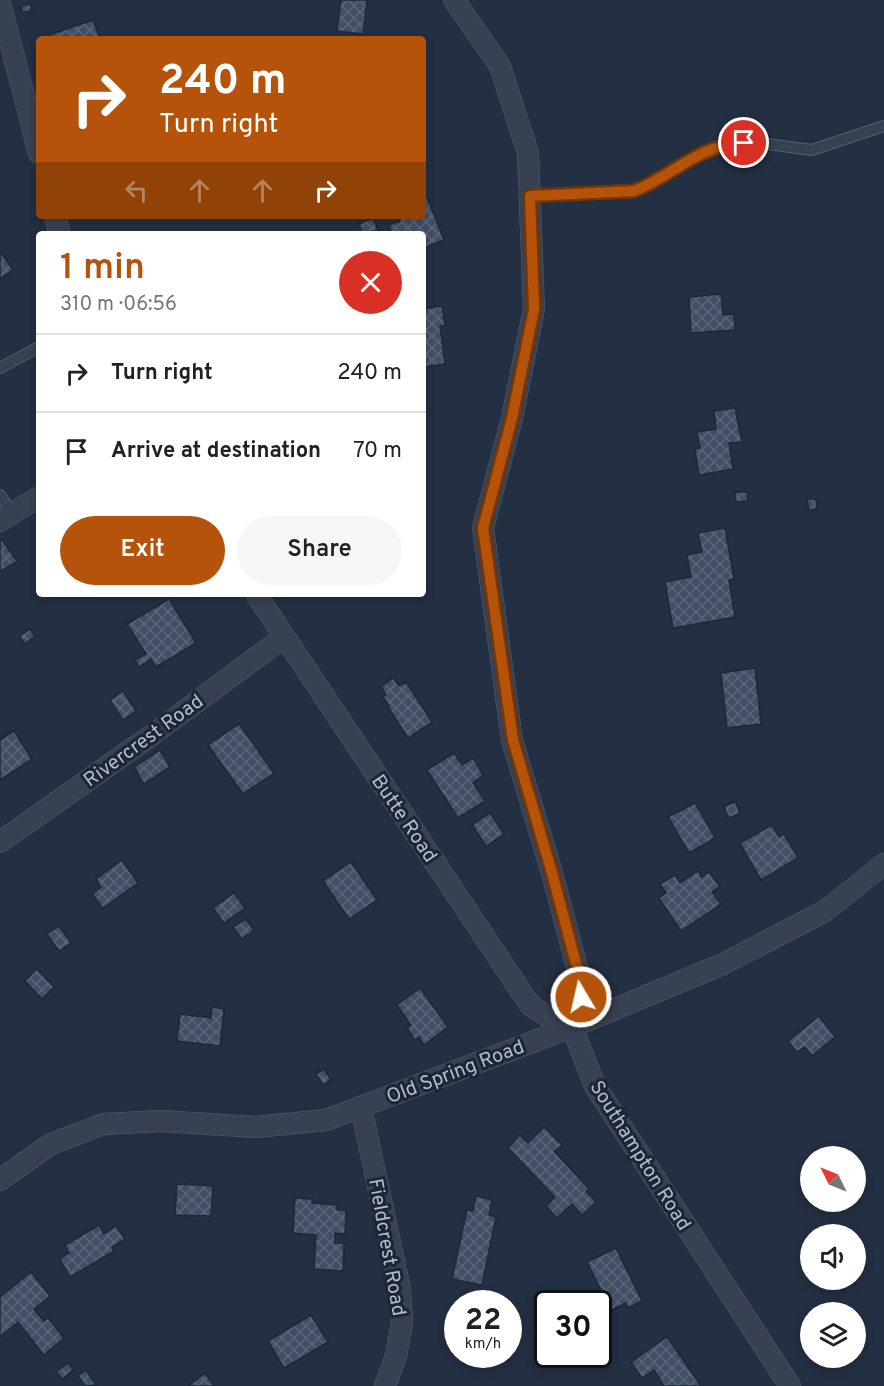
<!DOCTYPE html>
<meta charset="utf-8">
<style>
body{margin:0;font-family:Overpass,sans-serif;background:#f6f6f6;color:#202124;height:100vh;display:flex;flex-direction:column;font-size:22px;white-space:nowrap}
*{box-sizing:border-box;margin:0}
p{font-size:20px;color:#757577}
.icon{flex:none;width:33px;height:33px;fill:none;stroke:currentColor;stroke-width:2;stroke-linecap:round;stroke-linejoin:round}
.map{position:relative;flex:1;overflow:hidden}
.drawer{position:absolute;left:36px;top:231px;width:390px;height:366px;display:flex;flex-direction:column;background:#fff;border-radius:6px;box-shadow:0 3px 9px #0003}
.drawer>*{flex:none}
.top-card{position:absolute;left:36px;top:36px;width:390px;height:183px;border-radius:6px;box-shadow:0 3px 9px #0003;background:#b45309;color:#fff;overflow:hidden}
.needle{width:39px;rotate:313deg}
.tools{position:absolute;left:800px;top:1146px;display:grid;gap:12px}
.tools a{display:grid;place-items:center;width:66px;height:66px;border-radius:50%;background:#fff;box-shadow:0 3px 9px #0003;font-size:30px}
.speed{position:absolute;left:444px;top:1290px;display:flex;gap:12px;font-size:30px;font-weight:700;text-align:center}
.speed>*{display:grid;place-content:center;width:78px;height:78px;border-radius:50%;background:#fff;box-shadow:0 3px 9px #0003;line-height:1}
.speed small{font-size:15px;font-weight:400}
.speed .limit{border:3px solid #111;border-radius:9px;background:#fff;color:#111}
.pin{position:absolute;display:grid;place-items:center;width:51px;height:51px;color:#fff;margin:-26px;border:3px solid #fff;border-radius:50%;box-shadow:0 2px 6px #0007}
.me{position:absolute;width:66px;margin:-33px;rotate:351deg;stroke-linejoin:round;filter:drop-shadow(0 0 4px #0008)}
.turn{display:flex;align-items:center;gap:21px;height:126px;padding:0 24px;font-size:27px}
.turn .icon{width:78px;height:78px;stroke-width:2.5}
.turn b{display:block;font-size:42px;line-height:51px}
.lanes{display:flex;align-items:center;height:57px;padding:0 24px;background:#0003;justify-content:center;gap:30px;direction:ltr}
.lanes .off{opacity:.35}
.round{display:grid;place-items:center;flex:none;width:63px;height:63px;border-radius:32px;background:#f6f6f6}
.head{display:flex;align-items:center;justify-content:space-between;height:102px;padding:0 24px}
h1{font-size:36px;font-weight:600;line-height:45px;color:#b45309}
.primary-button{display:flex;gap:12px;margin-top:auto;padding:12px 24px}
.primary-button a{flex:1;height:69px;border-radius:36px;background:#b45309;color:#fff;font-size:24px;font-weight:600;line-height:69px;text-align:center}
.primary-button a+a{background:#f6f6f6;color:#202124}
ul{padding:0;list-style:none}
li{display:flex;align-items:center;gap:18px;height:78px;padding:0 24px;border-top:2px solid #e0e0e0}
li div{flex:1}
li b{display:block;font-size:22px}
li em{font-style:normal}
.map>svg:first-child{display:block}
.building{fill:url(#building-cross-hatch);stroke:#1e2838;stroke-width:1.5}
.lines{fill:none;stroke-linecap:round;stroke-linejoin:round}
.service-casing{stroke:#555f6f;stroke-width:12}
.minor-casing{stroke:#555f6f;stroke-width:22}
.service{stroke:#374151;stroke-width:10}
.minor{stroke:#374151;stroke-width:21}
.route-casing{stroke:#753606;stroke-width:15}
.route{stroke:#b45309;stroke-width:10}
.labels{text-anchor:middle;stroke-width:6;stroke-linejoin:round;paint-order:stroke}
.street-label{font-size:20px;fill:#b4bccc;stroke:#1c2636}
</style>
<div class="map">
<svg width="884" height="1386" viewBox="0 0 884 1386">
<defs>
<pattern id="building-cross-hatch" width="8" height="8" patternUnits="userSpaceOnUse" patternTransform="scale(1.5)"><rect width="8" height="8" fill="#414e64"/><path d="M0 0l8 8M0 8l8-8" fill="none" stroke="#5a6679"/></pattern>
</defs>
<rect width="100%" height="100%" fill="#232f42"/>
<g class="building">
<polygon points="341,0 367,0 363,34 337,31"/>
<polygon points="30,4 32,11 22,12 21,6"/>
<polygon points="93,20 100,39 47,39 46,36"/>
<polygon points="426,195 444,240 423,248 423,234 392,234 389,225 400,221 398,216 423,216 423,196"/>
<polygon points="373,218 378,230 363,234 359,224"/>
<polygon points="0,251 13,270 0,279"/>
<polygon points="721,294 723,315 734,314 735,330 691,333 689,297"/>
<polygon points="442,306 445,325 440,326 445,364 423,367 423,309"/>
<polygon points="735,408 742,442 729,443 733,469 699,475 695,449 700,448 697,432 716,429 714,411"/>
<polygon points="735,492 747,492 748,501 736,502"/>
<polygon points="807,499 816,499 817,509 809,510"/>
<polygon points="725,528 734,579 729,580 735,617 673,628 665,582 691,577 687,555 702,552 698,533"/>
<polygon points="2,540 17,561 0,572 0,541"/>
<polygon points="169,599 196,643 156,667 151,659 139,667 135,660 146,654 127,624"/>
<polygon points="30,629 35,636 25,644 19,636"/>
<polygon points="755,668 761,724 727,728 721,673"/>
<polygon points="393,678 399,686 406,682 432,722 408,738 388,707 389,706 383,697 386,695 381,687"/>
<polygon points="123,691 136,711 123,720 110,700"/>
<polygon points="239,724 274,773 243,794 208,745"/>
<polygon points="14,731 32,759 0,780 0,740"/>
<polygon points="160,750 170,767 144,784 134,767"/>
<polygon points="454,753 462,765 473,758 483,775 473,783 485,801 458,818 427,770"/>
<polygon points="736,802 740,814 728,818 724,806"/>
<polygon points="695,803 715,838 689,853 668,817"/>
<polygon points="490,813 504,834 486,846 472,825"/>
<polygon points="772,825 779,837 784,834 798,858 761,880 740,843"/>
<polygon points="122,860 138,883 103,908 92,894 101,887 96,879"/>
<polygon points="351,862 377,900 349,919 323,881"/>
<polygon points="698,871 702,877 709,872 720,887 712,892 721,904 681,931 659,898 666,893 660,884 675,875 680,883"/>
<polygon points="234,893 245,908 224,923 213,908"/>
<polygon points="246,919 254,930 242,939 233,927"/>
<polygon points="59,926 71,943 59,951 47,934"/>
<polygon points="37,969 54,987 42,999 25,981"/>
<polygon points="420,988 448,1027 424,1045 419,1037 415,1040 407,1028 411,1025 397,1005"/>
<polygon points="212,1007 224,1009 220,1046 177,1041 180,1014 211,1018"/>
<polygon points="819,1016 835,1037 812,1056 805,1047 797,1052 788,1041"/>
<polygon points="324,1069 331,1080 323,1085 316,1074"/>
<polygon points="544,1127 562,1145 554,1151 589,1189 586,1191 596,1202 582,1215 572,1204 557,1218 546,1206 555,1197 508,1148 520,1135 528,1143"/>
<polygon points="838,1146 845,1156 824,1156"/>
<polygon points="177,1184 213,1186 211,1216 175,1215"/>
<polygon points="476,1196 492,1200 489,1215 496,1217 482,1285 452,1279 467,1210 473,1211"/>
<polygon points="295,1198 312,1199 312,1203 337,1205 337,1210 346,1210 345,1234 335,1233 335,1243 344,1243 343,1271 314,1269 316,1235 293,1233"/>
<polygon points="832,1202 849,1202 837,1209"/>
<polygon points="99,1225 104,1234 116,1226 125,1239 112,1247 114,1251 70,1277 60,1259 69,1253 65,1245"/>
<polygon points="616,1248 642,1301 628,1308 626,1303 601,1315 598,1304 596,1304 593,1297 602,1292 587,1262"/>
<polygon points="31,1272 50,1296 34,1309 44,1321 48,1318 64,1338 44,1355 18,1322 0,1337 0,1297"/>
<polygon points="311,1315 328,1342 284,1368 268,1341"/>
<polygon points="548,1326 548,1343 538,1347 532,1333"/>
<polygon points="667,1337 701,1386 664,1386 654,1370 642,1378 631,1362"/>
<polygon points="68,1363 73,1370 62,1379 56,1372"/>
<polygon points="86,1370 96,1385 85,1386 78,1375"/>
<polygon points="205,1373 214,1386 188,1386"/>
</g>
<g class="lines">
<defs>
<g id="service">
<polyline points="530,196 634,191 650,185 704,151 728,144 760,143 812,150 884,126"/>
<polyline points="0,368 39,347"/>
<polyline points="0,495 12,513"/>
</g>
<g id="minor">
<polyline points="454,0 500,66 528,153 534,309 512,418 483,528 512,740 552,873 580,979 581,997 572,1027 595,1086 790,1386"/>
<polyline points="0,3 39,153"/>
<polyline points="55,216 60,234"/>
<polyline points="0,521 39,497"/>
<polyline points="256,594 530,1005 567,1029"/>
<polyline points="0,842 152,735 284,637"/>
<polyline points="361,1107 400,1289 402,1322 396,1356 385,1386"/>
<polyline points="0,1180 51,1144 104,1124 161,1121 256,1127 326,1120 572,1027 723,964 825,911 884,864"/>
</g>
</defs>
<use href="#service" class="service-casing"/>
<use href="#minor" class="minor-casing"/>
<use href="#service" class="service"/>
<use href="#minor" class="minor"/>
</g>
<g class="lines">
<defs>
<path id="route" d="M581,997L580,979L552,873L513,740L483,528L512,418L534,309L530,196L634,191C675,175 697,145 744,143"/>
</defs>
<use href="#route" class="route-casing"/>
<use href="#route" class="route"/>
</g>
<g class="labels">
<g class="street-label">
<text transform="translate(143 740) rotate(-36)" y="7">Rivercrest Road</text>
<text transform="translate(405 818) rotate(56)" y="7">Butte Road</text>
<text transform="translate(455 1071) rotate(-21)" y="7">Old Spring Road</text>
<text transform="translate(641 1155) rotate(58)" y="7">Southampton Road</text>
<text transform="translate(388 1247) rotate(80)" y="7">Fieldcrest Road</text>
</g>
</g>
</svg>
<div class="tools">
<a><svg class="needle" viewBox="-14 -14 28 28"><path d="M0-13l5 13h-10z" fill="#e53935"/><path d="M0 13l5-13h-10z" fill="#757577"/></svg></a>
<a><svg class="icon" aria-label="sound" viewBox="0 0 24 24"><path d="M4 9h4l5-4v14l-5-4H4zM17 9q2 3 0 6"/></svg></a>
<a><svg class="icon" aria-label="layers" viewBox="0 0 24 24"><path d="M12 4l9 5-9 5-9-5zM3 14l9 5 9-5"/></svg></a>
</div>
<div class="speed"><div>22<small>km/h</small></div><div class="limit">30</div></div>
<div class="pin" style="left:744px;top:143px;background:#d93025"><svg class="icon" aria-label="arrive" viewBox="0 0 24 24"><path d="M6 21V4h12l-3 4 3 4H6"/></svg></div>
<svg class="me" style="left:581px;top:997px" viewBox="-20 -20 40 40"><circle r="17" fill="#b45309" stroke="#fff" stroke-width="3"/><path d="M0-11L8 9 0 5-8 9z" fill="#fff"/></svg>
<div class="top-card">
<div class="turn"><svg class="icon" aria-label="right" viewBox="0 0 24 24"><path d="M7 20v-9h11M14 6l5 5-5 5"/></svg><div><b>240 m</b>Turn right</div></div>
<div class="lanes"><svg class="icon off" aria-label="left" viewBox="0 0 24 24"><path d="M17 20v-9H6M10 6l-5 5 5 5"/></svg><svg class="icon off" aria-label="ahead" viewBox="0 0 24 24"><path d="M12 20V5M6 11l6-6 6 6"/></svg><svg class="icon off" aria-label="ahead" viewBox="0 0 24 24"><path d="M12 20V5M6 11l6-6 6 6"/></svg><svg class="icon" aria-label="right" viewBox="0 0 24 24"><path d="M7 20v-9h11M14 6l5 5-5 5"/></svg></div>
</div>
<section class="drawer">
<div class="head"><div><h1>1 min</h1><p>310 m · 06:56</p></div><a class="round" style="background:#d93025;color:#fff"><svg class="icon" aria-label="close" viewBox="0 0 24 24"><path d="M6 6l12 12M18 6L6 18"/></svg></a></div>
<ul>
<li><svg class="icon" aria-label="right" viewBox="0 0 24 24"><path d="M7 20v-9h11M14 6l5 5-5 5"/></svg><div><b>Turn right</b></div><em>240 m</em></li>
<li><svg class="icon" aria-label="arrive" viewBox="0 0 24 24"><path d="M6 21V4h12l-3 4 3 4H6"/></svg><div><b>Arrive at destination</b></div><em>70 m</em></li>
</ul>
<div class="primary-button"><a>Exit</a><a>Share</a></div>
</section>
</div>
